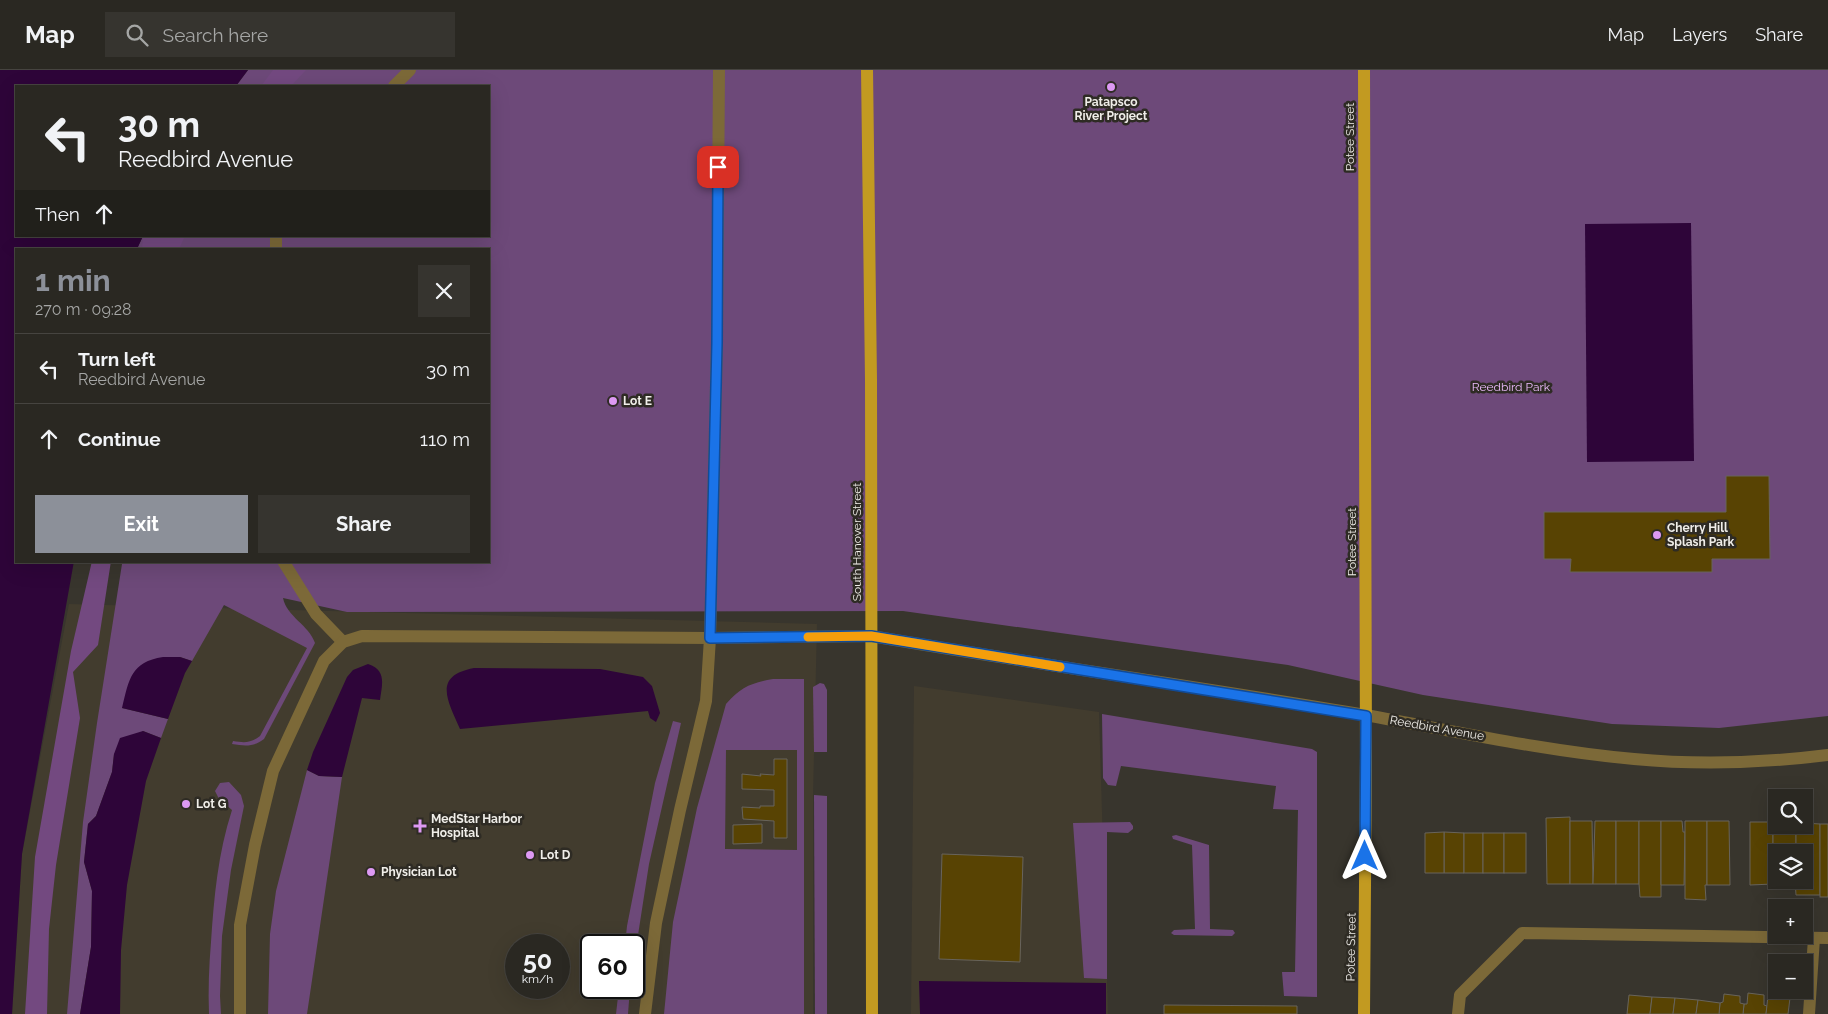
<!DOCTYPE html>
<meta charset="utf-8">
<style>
body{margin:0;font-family:Raleway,sans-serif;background:#36342f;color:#f1f3f6;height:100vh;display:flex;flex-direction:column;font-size:19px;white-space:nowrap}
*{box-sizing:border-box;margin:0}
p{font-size:16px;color:#a5a6a5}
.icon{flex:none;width:28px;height:28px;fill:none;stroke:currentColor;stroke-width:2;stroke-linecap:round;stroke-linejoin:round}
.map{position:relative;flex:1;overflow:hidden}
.drawer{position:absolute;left:15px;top:178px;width:475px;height:315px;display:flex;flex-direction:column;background:#2a2822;border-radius:0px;box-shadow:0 5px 20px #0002,0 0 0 1px #464440}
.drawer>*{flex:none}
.hud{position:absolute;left:15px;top:15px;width:475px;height:152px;border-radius:0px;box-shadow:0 5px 20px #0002,0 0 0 1px #464440;background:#2a2822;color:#f1f3f6;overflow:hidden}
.buttons{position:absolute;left:1768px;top:719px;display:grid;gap:10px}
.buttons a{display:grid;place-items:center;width:45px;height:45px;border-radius:0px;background:#2a2822;box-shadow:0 5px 20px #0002,0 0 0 1px #464440;font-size:25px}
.speed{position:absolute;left:505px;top:864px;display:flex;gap:10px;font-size:25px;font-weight:700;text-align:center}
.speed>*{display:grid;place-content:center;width:65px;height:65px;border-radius:50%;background:#2a2822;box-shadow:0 5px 20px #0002,0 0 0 1px #464440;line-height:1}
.speed small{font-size:12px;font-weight:400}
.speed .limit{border:2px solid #111;border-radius:8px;background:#fff;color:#111}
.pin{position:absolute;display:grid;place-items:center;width:42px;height:42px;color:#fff;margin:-21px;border-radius:10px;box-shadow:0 2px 8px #0006}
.me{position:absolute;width:55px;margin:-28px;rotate:0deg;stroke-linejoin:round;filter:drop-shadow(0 0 4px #0008)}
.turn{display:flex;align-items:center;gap:18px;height:105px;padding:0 20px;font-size:22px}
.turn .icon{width:65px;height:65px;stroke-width:2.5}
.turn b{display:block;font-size:35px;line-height:42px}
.then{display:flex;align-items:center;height:48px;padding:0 20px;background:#0003;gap:10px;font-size:19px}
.round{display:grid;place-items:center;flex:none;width:52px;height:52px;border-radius:0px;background:#36342f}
.head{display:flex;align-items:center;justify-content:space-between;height:85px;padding:0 20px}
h1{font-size:30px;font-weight:700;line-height:38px;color:#8c9099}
.action{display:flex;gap:10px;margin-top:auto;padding:10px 20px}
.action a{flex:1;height:58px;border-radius:0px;background:#8c9099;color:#fff;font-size:20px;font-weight:700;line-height:58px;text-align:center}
.action a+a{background:#36342f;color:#f1f3f6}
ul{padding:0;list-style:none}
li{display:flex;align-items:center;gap:15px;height:70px;padding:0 20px;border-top:1px solid #464440}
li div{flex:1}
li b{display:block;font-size:19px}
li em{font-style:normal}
header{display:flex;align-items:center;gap:30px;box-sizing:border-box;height:70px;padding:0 25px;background:#2a2822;border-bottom:1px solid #464440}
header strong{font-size:24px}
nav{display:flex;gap:28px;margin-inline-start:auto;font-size:18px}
.search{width:350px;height:45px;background:#36342f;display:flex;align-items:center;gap:12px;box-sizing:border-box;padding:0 18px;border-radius:0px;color:#a5a6a5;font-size:19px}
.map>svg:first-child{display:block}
.built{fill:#423c2e;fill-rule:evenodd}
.green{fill:#6d4979;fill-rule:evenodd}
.forest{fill:#734980}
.water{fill:#2e0539}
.building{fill:#584303;stroke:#68645c}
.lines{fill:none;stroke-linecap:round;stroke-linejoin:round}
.service{stroke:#7c6938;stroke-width:12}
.tertiary{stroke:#7c6938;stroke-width:12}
.primary{stroke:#c29a21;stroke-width:12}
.route-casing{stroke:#114b97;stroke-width:12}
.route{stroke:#1a73e8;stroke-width:9}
.slow{stroke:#f59e0b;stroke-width:9}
.poi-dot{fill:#dd99f3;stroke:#2e2b24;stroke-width:2}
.labels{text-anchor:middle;stroke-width:5;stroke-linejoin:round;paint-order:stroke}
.poi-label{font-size:12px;font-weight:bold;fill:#f0eee9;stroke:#2e2b24;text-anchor:start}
.street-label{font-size:12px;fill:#f0eee9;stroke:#2e2b24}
.park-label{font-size:12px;fill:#edbcfe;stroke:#2e2b24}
</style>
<header>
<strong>Map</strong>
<div class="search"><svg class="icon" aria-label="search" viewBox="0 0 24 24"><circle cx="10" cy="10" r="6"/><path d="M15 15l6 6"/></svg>Search here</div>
<nav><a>Map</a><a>Layers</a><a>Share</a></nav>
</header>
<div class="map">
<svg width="1828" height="944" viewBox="0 0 1828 944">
<rect width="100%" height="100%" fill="#38352d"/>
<g class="built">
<path d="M69,534L817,554L813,727V944H12L22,784ZM516,875H559V918H516ZM591,875H634V918H591Z"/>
<polygon points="914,616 1099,642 1108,944 911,944"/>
</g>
<g class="green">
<path d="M248,0H1828V646L1719,658L1612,654L1423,625L1288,595L903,541L347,542L283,528C287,547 309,555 315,573L264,669C254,677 245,676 232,674L233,671C245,673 251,673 260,666L307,578L224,535L192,591L180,587L122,638L168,649L161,668L143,661L114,684L112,702L96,746L88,754L84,792L92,821L91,877L80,944H67L83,752L97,653L122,494L109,491H489V179H137L143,166H489V16H236Z"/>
<path d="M773,609H804V944H664L673,852L697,738L726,634C741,617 751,613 773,609ZM797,680V780L725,779L726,680Z"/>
<polygon points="820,613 824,614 827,620 827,682 814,682 813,617"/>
<polygon points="1102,644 1312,679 1317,682 1317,927 1284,926 1282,902 1295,902 1298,740 1273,739 1276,716 1121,696 1116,716 1108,715 1103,708"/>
<polygon points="673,651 681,653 649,794 634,891 634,875 625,875 627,856 655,713"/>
<polygon points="307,700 319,706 342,707 307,944 268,944 270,864 276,821"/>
<path d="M229,712L241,725L244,736L231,800L222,866L220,926L221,944H209C208,920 209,896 211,872C214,827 218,783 232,740L219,729L215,721L220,713Z"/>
<polygon points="814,725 827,726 827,944 815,944"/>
<polygon points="1130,752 1133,756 1133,759 1128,763 1107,762 1107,909 1084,908 1073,753"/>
<polygon points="1176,765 1209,775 1210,859 1233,860 1235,863 1232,866 1174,865 1171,863 1174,860 1195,859 1192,775 1173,769 1172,766"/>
<polygon points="619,918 630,918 628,944 616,944"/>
</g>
<g class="forest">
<polygon points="273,0 306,0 291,16 261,16"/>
<polygon points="143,166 185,166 179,179 142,179"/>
<polygon points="92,491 111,491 98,575 73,602 80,648 56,795 49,859 47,944 25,944 35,787 71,581"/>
</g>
<g class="water">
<polygon points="0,0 248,0 236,16 16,16 16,166 143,166 137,179 16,179 16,491 74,491 22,784 12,944 0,944"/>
<polygon points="1691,153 1694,391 1587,392 1585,154"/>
<path d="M163,587H180L192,591L185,603L168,649L122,638C129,609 131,592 163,587Z"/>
<path d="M368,594C387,600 382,615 380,630L362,628L342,707L319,706L307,700L313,682L347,607L353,600Z"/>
<path d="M474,598L600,599L643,607L652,616L660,643L656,652L650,648L648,641L460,659C448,631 432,606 474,598Z"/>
<polygon points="143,661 161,668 146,711 127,815 121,880 120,944 80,944 91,877 92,821 84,792 88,754 96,746 112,702 114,684 120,668"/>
<polygon points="919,911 1106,913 1106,944 920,944"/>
</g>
<g class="building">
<polygon points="1726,406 1769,406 1770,489 1712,489 1712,502 1570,502 1571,489 1544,489 1544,442 1726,442"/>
<polygon points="774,689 787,689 787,768 774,768 774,751 743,749 742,737 760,738 760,736 774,736 774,720 742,719 742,704 761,706 760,704 774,705"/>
<polygon points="1570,747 1570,814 1547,814 1546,748"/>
<polygon points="1570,751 1592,751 1593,814 1570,814"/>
<polygon points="1595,751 1616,751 1616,814 1593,814"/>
<rect x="1616" y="751" width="23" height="63"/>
<polygon points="1639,751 1661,751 1661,827 1640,827 1639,814"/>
<polygon points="1661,751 1682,751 1683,762 1685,762 1684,815 1661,815"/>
<polygon points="1685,751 1707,751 1707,815 1705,815 1706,830 1685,829"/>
<polygon points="1707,751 1729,751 1730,815 1707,815"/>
<polygon points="1750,752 1773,752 1773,814 1750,815"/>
<polygon points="1773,752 1776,752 1776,755 1796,755 1796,782 1776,782 1776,810 1795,810 1795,815 1773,814"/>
<polygon points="1804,753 1820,754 1820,825 1796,825 1795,810 1804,810 1804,782 1796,782 1796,755 1804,755"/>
<polygon points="762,754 762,773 733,774 733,755"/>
<rect x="1820" y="754" width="8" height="73"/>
<polygon points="1444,762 1464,763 1464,803 1444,803"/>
<polygon points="1444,762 1444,803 1425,803 1425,763"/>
<rect x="1464" y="763" width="19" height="40"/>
<rect x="1483" y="763" width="21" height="40"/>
<rect x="1504" y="763" width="22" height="40"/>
<polygon points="942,784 1023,787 1020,892 939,889"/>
<polygon points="1748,923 1764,925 1764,935 1767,936 1766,944 1743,944 1744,934 1747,934"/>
<polygon points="1724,924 1740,926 1740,933 1744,934 1743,944 1719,944 1720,933 1723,932"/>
<polygon points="1629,925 1652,927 1650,944 1627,944"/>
<polygon points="1768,926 1790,928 1788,944 1766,944"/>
<polygon points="1652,927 1675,928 1673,944 1650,944"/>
<polygon points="1675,928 1698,930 1696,944 1673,944"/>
<polygon points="1698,930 1720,933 1719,944 1696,944"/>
<polygon points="1164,935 1297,936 1297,944 1164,944"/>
</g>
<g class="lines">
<g class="service">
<polyline points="394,16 410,0"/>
<polyline points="276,166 276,179"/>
<polyline points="283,491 316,544 343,572"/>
<polyline points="240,944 240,855 255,775 273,701 324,591 343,572 362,566 710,568 871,566"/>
<polyline points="645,944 656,853 680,740 706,631 710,568 717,273 719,0"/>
<polyline points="1458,944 1460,925 1522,863 1828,868"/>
<polyline points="1809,944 1814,868"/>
</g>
<path class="tertiary" d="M871,566C1035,594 1201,617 1365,645C1455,661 1544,681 1634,689C1698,695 1764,693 1828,685"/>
<g class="primary">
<polyline points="867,0 871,309 872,944"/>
<polyline points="1364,0 1366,687 1364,944"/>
</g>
</g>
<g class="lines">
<defs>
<polyline id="route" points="718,97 717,273 710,568 871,566 1366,646 1365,786"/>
</defs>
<use href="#route" class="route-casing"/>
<use href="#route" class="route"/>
<polyline class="slow" points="808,567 871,566 1060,597"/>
</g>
<g class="poi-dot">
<circle cx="1111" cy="17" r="5"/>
<circle cx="613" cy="331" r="5"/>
<circle cx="1657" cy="465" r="5"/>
<circle cx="186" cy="734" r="5"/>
<path d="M417.5 748.5h5v5h5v5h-5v5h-5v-5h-5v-5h5z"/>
<circle cx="530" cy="785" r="5"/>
<circle cx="371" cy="802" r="5"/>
</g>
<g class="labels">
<g class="poi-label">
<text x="1111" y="36" text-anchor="middle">Patapsco<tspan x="1111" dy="14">River Project</tspan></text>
<text x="623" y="335">Lot E</text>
<text x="1667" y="462">Cherry Hill<tspan x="1667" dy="14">Splash Park</tspan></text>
<text x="196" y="738">Lot G</text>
<text x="431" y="753">MedStar Harbor<tspan x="431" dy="14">Hospital</tspan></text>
<text x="540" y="789">Lot D</text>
<text x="381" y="806">Physician Lot</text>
</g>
<g class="street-label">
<text transform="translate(1350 67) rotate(-90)" y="4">Potee Street</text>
<text transform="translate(857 472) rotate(-90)" y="4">South Hanover Street</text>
<text transform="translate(1352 472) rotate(-90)" y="4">Potee Street</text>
<text transform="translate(1437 658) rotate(10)" y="4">Reedbird Avenue</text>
<text transform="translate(1351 877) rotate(-89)" y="4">Potee Street</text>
</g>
<g class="park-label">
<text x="1511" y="321">Reedbird Park</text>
</g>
</g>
</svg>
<div class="buttons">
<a><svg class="icon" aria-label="search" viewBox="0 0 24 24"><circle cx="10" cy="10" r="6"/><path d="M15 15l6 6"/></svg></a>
<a><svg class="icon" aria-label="layers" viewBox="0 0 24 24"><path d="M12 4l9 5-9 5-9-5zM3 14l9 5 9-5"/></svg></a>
<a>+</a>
<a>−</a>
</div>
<div class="speed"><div>50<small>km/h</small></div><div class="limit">60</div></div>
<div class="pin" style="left:718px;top:97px;background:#d93025"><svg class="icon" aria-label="arrive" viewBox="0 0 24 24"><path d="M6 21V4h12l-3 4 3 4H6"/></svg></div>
<svg class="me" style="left:1365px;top:786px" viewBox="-20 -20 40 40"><path d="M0-17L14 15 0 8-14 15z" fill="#1a73e8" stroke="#fff" stroke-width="4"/></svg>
<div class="hud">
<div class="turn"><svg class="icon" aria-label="left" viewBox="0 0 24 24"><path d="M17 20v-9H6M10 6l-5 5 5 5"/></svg><div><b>30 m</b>Reedbird Avenue</div></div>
<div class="then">Then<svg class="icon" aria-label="ahead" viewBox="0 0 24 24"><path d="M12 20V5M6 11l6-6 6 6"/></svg></div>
</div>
<section class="drawer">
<div class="head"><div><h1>1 min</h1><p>270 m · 09:28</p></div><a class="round"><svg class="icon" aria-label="close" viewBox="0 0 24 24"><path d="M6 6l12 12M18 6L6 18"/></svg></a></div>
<ul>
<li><svg class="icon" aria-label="left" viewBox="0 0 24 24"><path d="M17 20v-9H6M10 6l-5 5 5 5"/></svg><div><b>Turn left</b><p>Reedbird Avenue</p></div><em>30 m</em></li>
<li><svg class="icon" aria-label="ahead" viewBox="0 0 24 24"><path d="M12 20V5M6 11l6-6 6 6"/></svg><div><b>Continue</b></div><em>110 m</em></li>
</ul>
<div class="action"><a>Exit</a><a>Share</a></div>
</section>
</div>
